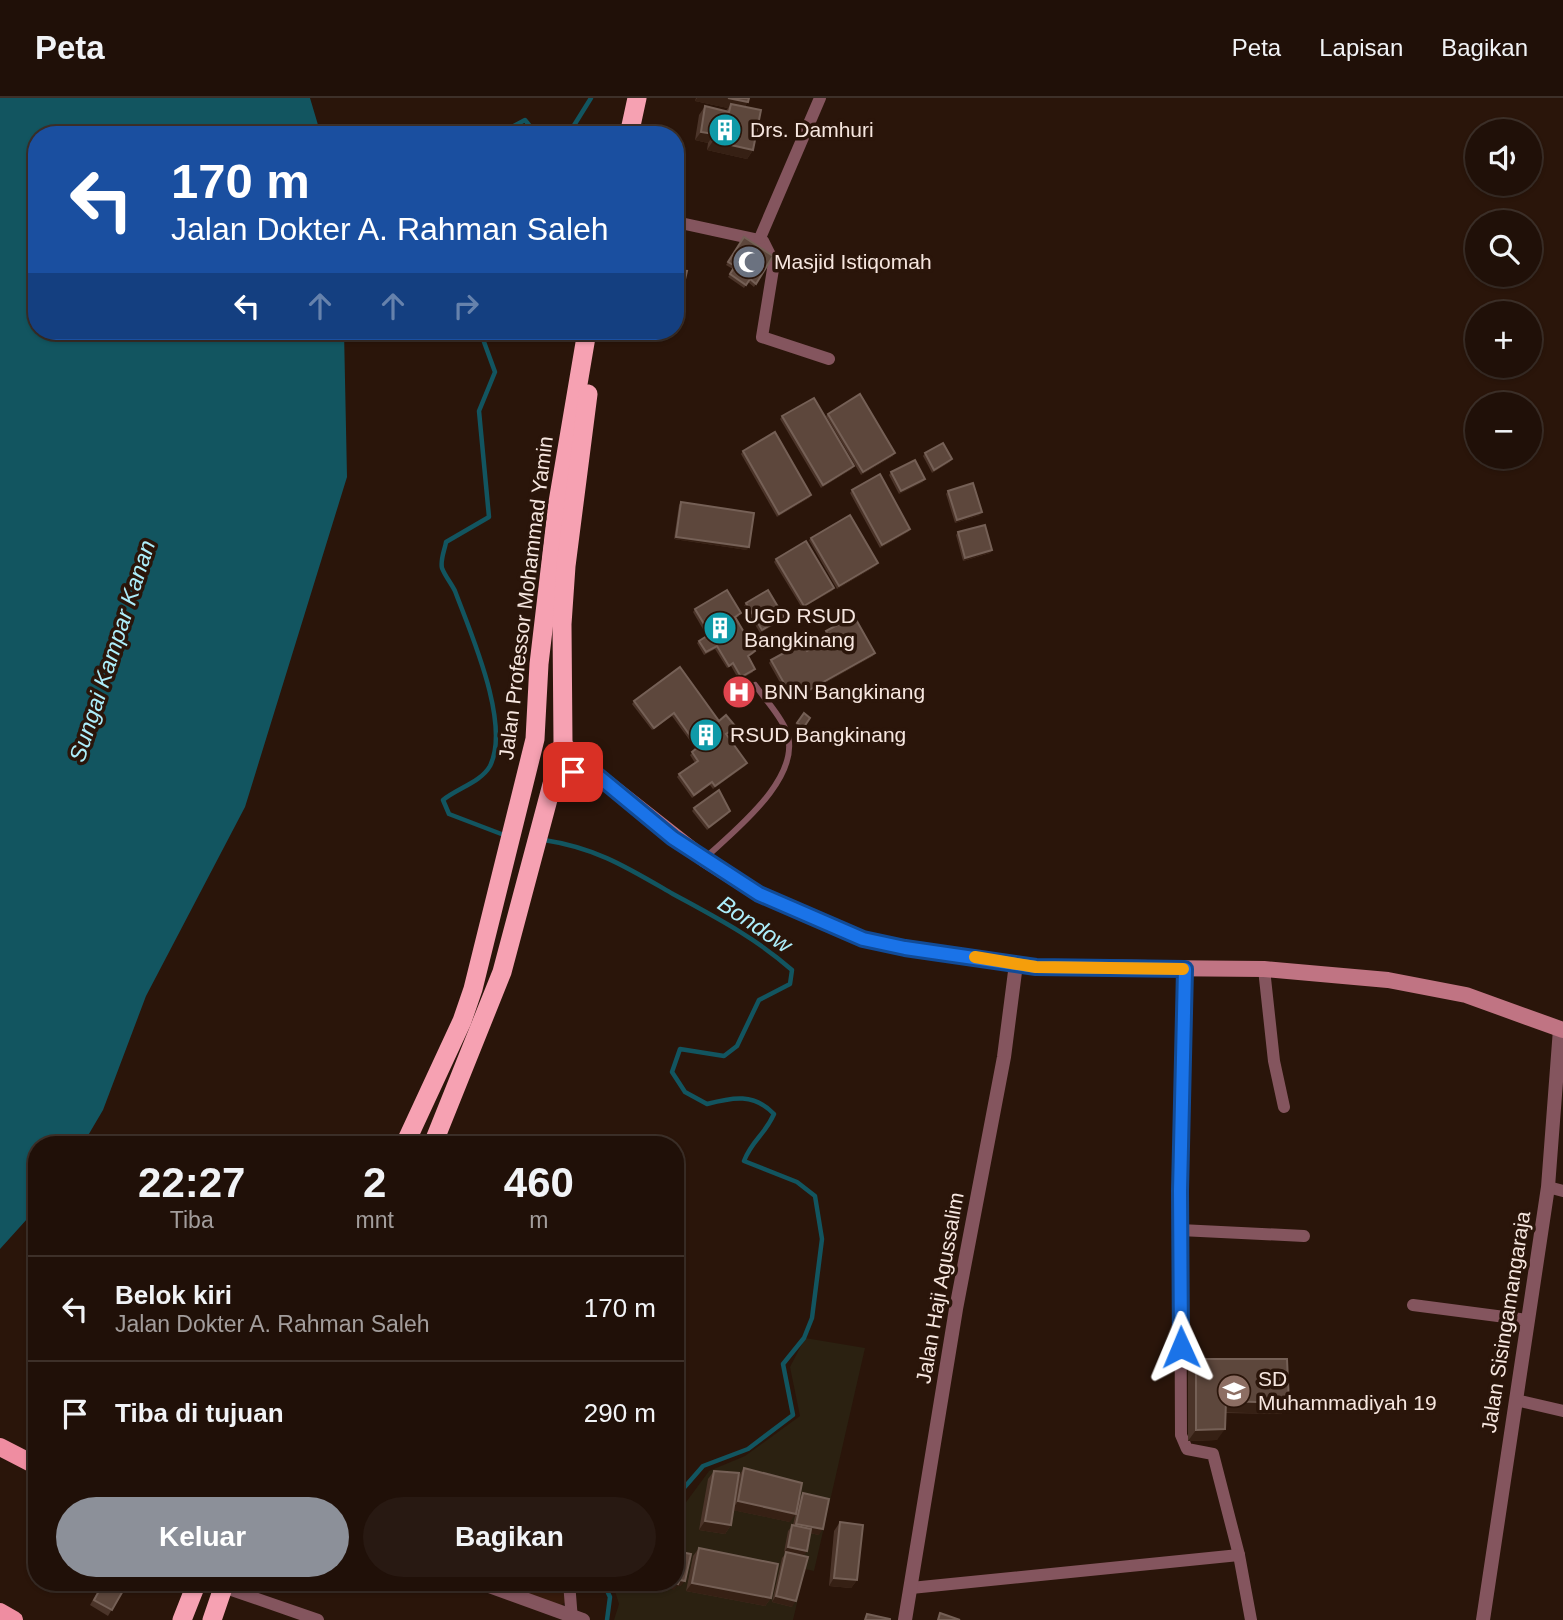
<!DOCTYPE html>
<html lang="id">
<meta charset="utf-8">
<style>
body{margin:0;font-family:Helvetica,sans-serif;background:#281912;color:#f1f3f6;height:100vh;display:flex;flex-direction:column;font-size:26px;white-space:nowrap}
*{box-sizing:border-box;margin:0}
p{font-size:23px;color:#a29d9c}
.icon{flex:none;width:38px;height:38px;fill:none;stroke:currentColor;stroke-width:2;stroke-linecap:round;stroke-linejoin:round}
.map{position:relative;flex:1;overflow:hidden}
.sheet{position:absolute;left:28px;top:1038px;width:656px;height:455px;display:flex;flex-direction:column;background:#201008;border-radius:28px;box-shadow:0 2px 5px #0004,0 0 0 2px #3d3029}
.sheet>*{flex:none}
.top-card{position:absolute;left:28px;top:28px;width:656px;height:214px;border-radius:28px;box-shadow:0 2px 5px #0004,0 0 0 2px #3d3029;background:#1a4fa0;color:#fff;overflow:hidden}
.tools{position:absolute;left:1465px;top:21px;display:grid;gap:14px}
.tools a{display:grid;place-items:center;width:77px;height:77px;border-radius:50%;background:#201008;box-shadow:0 2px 5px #0004,0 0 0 2px #3d3029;font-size:35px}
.pin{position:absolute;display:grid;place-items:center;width:60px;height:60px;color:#fff;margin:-30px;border-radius:14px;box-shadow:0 4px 10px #0006}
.me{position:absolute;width:77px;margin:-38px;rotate:359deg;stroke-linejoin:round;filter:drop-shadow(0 0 5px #0008)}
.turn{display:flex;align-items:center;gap:24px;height:147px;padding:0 28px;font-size:32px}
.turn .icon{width:91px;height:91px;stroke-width:2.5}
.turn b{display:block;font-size:49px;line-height:60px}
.lanes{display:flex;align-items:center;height:66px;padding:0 28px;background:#0003;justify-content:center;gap:35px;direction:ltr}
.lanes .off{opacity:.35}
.eta{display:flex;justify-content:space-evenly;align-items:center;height:119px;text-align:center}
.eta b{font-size:42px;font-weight:800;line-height:49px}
.cta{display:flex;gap:14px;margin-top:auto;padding:14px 28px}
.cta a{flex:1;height:80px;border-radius:42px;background:#8c9099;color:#fff;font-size:28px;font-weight:800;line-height:80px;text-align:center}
.cta a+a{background:#281912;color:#f1f3f6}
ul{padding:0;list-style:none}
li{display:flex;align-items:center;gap:21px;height:105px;padding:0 28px;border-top:2px solid #3d3029}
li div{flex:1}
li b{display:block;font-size:26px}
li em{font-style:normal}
header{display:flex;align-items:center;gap:42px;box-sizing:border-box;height:98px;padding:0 35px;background:#201008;border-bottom:2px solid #3d3029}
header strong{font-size:33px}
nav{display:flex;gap:38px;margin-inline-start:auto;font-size:24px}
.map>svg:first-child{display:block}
.education{fill:#2b2111}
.built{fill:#371b0c}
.water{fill:#125560}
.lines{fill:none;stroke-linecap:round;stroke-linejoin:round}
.stream{stroke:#125560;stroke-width:4.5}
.service{stroke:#84555e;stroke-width:6}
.minor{stroke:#84555e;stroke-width:12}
.tertiary{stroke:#84555e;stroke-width:14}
.secondary{stroke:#c07483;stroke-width:16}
.primary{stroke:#ef8da1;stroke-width:18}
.trunk{stroke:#f6a1b2;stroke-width:19}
.wall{fill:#4b3429}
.shaded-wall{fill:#362014}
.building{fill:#5d473c;stroke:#756056;stroke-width:2}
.route-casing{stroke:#114b97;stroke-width:18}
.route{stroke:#1a73e8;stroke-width:12}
.slow{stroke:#f59e0b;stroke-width:12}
.labels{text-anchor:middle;stroke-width:7;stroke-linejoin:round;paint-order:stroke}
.poi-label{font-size:21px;fill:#f6e6df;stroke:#2a150a;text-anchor:start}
.street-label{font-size:21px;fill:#f6e6df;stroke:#2a150a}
.water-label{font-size:23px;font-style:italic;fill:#adeefb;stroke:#2a150a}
</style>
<header>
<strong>Peta</strong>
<nav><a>Peta</a><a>Lapisan</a><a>Bagikan</a></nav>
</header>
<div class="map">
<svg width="1563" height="1522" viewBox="0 0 1563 1522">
<rect width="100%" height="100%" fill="#2a150a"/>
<polygon class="education" points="805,1240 865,1250 814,1473 805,1471 793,1522 614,1522 619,1506 612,1484 676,1484 676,1414 684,1407 709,1373 745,1358 800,1318 790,1269"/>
<polygon class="built" points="498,1484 567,1484 568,1502 559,1509"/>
<polygon class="water" points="0,0 310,0 321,37 37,37 37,233 344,233 347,379 245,709 146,898 103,1012 83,1046 37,1046 37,1110 0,1151"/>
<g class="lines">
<g class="stream">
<polyline points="497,37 525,22 537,37"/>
<polyline points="568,37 591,0"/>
<path d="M480,233L495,274L479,313L489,419L446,444C445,451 440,462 442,470C445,478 451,485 455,493C471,536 511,626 490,668C481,684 458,690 443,702L449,716L504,737"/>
<path d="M544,742C597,750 628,770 673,796C715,819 756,840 792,872L790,886L759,902L737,948L724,958L680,951L672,974L685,994L707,1006C733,999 754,995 774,1016C764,1038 752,1042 744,1063L797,1084L815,1098L822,1141L812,1220L804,1240L783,1266L793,1317L748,1351L703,1368L676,1399"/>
<polyline points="603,1484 610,1499 607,1522"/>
</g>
<path class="service" d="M705,760C734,733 805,678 786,632C780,617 765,601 755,587"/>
<g class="minor">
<polyline points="676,124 763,143 774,165 762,239 829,261"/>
<polyline points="760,140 820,0"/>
<polyline points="1185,871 1180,1093 1181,1337 1187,1351 1213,1356 1239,1457 1251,1522"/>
<polyline points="1264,871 1274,963 1284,1009"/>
<polyline points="1548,1089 1563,1093"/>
<polyline points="1180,1132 1304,1138"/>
<polyline points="1413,1207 1528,1222"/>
<polyline points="1516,1302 1563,1313"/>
<polyline points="569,1484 572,1522"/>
<polyline points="223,1489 318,1522"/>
<polyline points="911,1490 1239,1457"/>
</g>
<g class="tertiary">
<polyline points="478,1484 583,1522"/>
<polyline points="905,1522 956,1211 1004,959 1016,866"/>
<polyline points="1483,1522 1548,1089 1560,931"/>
</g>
<g class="secondary">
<polyline points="563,645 592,673 704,761 759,796 863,841 905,850 1036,869 1264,871 1388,882 1466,897 1563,932"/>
<polyline points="554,676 592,673"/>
</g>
<g class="primary">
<polyline points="0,1349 37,1368"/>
<polyline points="0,1514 14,1522"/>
</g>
<g class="trunk">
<polyline points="629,37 637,0"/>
<polyline points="405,1046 462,923 473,891 535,641 539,566 558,404 587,233"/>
<polyline points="433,1046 502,874 563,645 562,526 566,468 588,296"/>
<polyline points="182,1522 197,1484"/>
<polyline points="212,1522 225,1484"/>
</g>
</g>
<g class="wall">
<polygon points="696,0 749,0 745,9 753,52 747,61 707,52 708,45 695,42 699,17 705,8 726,13 728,10 695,3"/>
<polygon points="744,139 773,158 754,189 748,184 744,190 728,179 733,171 726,167"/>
<polygon points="828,316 893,358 861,377 826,318"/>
<polygon points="782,318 852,371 821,390 780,321"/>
<polygon points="743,353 811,397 809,400 777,419 741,356"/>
<polygon points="925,355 950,364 932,375 923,358"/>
<polygon points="891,374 923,384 899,396 889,377"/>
<polygon points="852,392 910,431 908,434 880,450 850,395"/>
<polygon points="948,393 980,417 955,425 946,396"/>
<polygon points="681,404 747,452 674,441 679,407"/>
<polygon points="958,434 992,452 990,455 963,463 956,437"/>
<polygon points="811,440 878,465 876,468 837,491 809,442"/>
<polygon points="776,461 834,490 832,493 802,510 774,464"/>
<polygon points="746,505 782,522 760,535 744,508"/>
<polygon points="695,511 739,518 736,520 755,553 753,556 748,559 753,574 739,582 731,568 727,570 715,551 704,557 697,545 699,543 707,538 693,514"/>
<polygon points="826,533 873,558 791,604 769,565 771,562 807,553 827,542 824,536"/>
<polygon points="634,603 719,623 736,629 727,637 747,665 745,668 713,691 710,687 692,700 677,679 679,676 695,665 690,657 696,651 672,618 652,632 632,606"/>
<polygon points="804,615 810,620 802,632 795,628"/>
<polygon points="694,710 728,716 707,732 692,713"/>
<polygon points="1196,1261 1289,1305 1281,1316 1225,1315 1217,1342 1188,1343 1188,1272"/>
<polygon points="744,1370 790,1424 733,1412 731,1427 725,1436 699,1432 708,1381 714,1373 738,1379"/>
<polygon points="803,1395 819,1437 810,1435 807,1453 803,1458 792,1509 772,1504 782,1460 786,1455 784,1454 788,1433 793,1427 799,1401"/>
<polygon points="840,1424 857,1482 851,1490 829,1488 834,1433"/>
<polygon points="699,1450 771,1500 765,1508 686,1493 693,1458"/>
<polygon points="103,1484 128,1484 108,1518 90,1507"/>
</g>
<g class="shaded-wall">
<polygon points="697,0 728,0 748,4 742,13 731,6 728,10 695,3"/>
<polygon points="701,34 714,36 708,45 695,42"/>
<polygon points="713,43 753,52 747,61 707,52"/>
<polygon points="895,355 893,358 861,377 863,374"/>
<polygon points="952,361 950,364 932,375 934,372"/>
<polygon points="854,368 852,371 821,390 823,387"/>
<polygon points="925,381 923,384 899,396 901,393"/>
<polygon points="811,397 809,400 777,419 779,416"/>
<polygon points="982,414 980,417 955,425 957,422"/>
<polygon points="910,431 908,434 880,450 882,447"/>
<polygon points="676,439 749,449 747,452 674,441"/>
<polygon points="992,452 990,455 963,463 965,460"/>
<polygon points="878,465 876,468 837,491 839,488"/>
<polygon points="834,490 832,493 802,510 804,508"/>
<polygon points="784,519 782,522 760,535 762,532"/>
<polygon points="875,555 873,558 791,604 793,601"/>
<polygon points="747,665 745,668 713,691 715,688"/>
<polygon points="1226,1303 1289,1305 1281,1316 1218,1314"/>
<polygon points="1225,1331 1217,1342 1188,1343 1196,1332"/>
<polygon points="738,1403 796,1416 790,1424 732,1412"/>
<polygon points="705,1423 731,1427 725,1436 699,1432"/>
<polygon points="796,1426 823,1431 819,1437 792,1431"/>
<polygon points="788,1449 807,1453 803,1459 784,1454"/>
<polygon points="834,1480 857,1482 851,1490 829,1488"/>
<polygon points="680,1482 685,1483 681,1488 677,1488 674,1492 657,1485 658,1484 672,1484"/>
<polygon points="530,1484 558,1484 552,1492"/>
<polygon points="692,1485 771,1500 765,1508 686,1493"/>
<polygon points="776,1498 796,1503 792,1509 772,1504"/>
</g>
<g class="building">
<polygon points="728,0 749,0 748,4"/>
<polygon points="731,6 761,12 753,52 713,43 714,36 701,34 705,8 729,14"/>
<polygon points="744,139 773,158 756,186 750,181 746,187 730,176 735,168 728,164"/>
<polygon points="676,172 687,173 679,207 676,206"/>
<polygon points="860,296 895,355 863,374 828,316"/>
<polygon points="814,300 854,368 823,387 782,318"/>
<polygon points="775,334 811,397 779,416 743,353"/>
<polygon points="943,345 952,361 934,372 925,355"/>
<polygon points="915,362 925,381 901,393 891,374"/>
<polygon points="880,376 910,431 882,447 852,392"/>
<polygon points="973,385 982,414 957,422 948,393"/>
<polygon points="681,404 754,415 749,449 676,439"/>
<polygon points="850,417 878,465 839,488 811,440"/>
<polygon points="985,427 992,452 965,460 958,434"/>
<polygon points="806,443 834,490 804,508 776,461"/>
<polygon points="727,492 741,515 735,519 755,553 748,558 755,571 741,579 733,565 729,568 717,548 706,554 699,543 710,536 695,511"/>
<polygon points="768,492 784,519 762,532 746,505"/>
<polygon points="854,518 875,555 793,601 771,562 802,545 807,553 830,540 826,533"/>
<polygon points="680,569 719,623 726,617 736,629 726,636 747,665 715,688 712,684 694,697 679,676 698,663 692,654 698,649 674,615 654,630 634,603"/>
<polygon points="804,615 810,620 804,629 797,625"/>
<polygon points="719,692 730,713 709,729 694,710"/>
<polygon points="1196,1261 1287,1261 1289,1305 1226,1303 1225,1331 1196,1332"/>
<polygon points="744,1370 802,1385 796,1416 738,1403"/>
<polygon points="714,1373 739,1375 731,1427 705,1423"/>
<polygon points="803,1395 829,1401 823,1431 796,1426"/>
<polygon points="840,1424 863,1427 857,1482 834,1480"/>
<polygon points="792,1427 811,1431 807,1453 788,1449"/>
<polygon points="699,1450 778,1466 771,1500 692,1485"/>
<polygon points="676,1453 691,1456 685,1483 680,1482 678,1486 672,1484 676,1484"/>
<polygon points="786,1454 808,1459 796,1503 776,1498"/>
<polygon points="104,1484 128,1484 112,1512 94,1502"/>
<polygon points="940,1515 960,1522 938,1522"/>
<polygon points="867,1516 890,1521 890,1522 865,1522"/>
</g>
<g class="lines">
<defs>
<polyline id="route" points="573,674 592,673 673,740 759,796 863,841 905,850 1036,869 1185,871 1180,1093 1181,1249"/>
</defs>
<use href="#route" class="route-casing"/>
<use href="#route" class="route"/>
<polyline class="slow" points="975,859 1036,869 1183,871"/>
</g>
<defs>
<symbol id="building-disc" viewBox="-11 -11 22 22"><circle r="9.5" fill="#0f9aa8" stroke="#2a150a"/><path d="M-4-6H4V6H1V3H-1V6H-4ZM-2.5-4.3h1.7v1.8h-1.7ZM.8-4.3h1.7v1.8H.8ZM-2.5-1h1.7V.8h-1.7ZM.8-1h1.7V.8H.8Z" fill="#fff"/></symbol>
<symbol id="mosque-disc" viewBox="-11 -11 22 22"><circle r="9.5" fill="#6b7280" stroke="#2a150a"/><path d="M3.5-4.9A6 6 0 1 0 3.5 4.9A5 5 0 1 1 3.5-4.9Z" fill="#fff"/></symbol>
<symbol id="hospital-disc" viewBox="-11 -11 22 22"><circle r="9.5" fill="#e0444e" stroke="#2a150a"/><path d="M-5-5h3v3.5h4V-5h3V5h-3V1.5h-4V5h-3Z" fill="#fff"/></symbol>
<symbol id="school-disc" viewBox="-11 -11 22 22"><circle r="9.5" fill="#8d6e63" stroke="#2a150a"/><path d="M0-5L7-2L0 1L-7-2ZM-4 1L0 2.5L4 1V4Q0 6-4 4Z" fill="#fff"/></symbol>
</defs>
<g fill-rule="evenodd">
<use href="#building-disc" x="706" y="13" width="38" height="38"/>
<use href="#mosque-disc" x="730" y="145" width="38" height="38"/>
<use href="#building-disc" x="701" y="511" width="38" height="38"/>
<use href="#hospital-disc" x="720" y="575" width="38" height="38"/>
<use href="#building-disc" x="687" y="618" width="38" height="38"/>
<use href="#school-disc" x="1215" y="1274" width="38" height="38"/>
</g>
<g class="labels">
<g class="poi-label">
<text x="750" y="39">Drs. Damhuri</text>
<text x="774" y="171">Masjid Istiqomah</text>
<text x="744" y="525">UGD RSUD<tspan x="744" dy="24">Bangkinang</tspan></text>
<text x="764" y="601">BNN Bangkinang</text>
<text x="730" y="644">RSUD Bangkinang</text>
<text x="1258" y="1288">SD<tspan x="1258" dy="24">Muhammadiyah 19</tspan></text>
</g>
<g class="street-label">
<text transform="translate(526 500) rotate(-83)" y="7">Jalan Professor Mohammad Yamin</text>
<text transform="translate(940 1190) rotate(-80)" y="7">Jalan Haji Agussalim</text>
<text transform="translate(1506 1224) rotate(-81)" y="7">Jalan Sisingamangaraja</text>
</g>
<g class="water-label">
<text transform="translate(112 553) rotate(-72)" y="8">Sungai Kampar Kanan</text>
<text transform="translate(755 826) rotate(34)" y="8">Bondow</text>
</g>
</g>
</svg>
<div class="tools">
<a><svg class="icon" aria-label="sound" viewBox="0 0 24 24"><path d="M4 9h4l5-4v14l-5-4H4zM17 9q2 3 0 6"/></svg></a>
<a><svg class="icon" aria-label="search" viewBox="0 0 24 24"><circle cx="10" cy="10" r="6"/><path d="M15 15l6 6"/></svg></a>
<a>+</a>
<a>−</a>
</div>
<div class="pin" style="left:573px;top:674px;background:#d93025"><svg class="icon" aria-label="arrive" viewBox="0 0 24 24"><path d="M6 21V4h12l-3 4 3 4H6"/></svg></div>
<svg class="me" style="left:1181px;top:1249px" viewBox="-20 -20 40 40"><path d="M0-17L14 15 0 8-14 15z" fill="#1a73e8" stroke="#fff" stroke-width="4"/></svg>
<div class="top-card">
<div class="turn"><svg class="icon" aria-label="left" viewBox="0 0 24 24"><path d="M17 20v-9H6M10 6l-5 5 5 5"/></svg><div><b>170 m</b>Jalan Dokter A. Rahman Saleh</div></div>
<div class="lanes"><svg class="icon" aria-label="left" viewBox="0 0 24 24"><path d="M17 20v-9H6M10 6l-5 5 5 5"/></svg><svg class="icon off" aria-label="ahead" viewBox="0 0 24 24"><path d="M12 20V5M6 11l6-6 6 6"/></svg><svg class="icon off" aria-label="ahead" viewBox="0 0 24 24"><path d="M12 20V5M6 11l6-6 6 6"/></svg><svg class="icon off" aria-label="right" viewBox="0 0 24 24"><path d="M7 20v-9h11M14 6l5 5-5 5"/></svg></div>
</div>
<section class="sheet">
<div class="eta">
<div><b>22:27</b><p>Tiba</p></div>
<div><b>2</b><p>mnt</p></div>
<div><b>460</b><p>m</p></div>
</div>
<ul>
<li><svg class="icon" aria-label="left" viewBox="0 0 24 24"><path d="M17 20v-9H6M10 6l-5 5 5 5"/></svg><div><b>Belok kiri</b><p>Jalan Dokter A. Rahman Saleh</p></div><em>170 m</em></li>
<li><svg class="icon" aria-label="arrive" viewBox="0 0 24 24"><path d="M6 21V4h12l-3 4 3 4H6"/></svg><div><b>Tiba di tujuan</b></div><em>290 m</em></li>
</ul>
<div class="cta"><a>Keluar</a><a>Bagikan</a></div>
</section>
</div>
